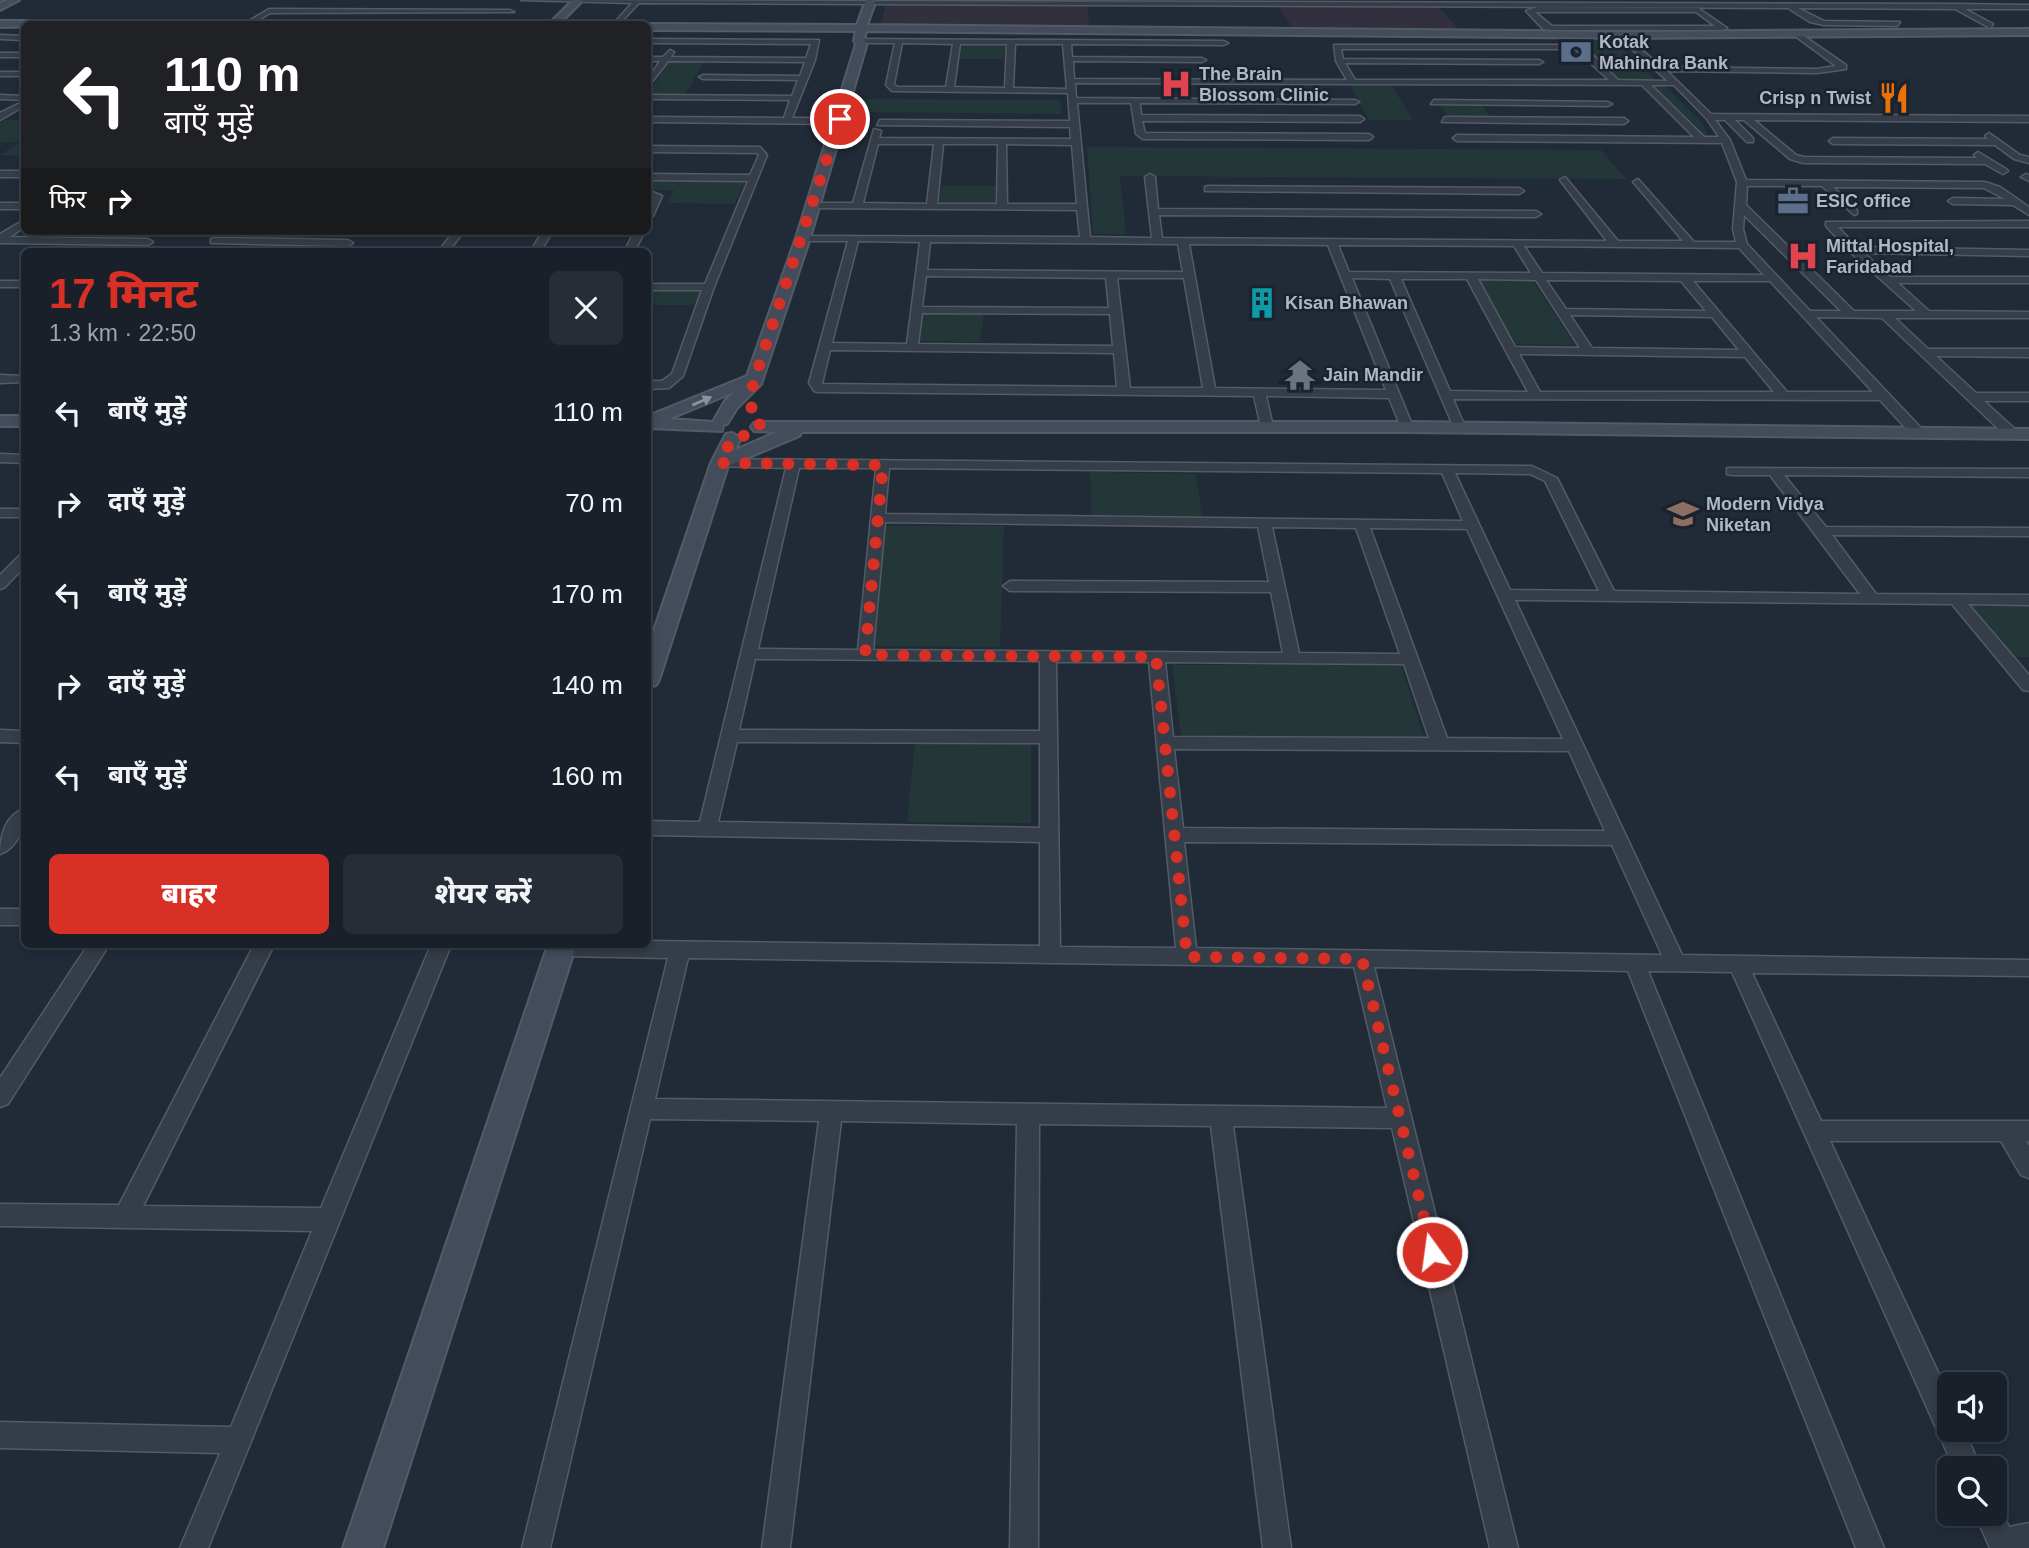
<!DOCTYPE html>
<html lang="hi">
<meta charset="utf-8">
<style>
body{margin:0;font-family:Helvetica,"Noto Sans Devanagari",sans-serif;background:#262d36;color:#f1f3f6;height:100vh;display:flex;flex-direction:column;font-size:26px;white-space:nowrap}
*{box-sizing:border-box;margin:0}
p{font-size:23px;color:#9fa3a8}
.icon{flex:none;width:38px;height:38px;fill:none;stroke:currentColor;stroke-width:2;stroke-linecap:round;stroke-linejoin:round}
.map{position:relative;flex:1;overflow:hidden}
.sheet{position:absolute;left:21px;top:248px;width:630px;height:700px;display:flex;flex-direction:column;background:#19202a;border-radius:10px;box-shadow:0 4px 10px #0003,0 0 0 2px #373e47}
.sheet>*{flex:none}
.guide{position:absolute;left:21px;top:21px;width:630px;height:214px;border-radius:10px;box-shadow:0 4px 10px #0003,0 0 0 2px #373e47;background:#202124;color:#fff;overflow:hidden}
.fabs{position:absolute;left:1937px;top:1372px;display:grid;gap:14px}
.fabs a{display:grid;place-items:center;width:70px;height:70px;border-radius:10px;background:#19202a;box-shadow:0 4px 10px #0003,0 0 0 2px #373e47;font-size:35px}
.pin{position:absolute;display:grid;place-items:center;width:60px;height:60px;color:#fff;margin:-30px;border:4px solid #fff;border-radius:50%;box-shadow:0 2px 7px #0007}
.me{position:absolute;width:77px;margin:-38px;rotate:346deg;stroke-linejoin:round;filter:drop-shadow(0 0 5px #0008)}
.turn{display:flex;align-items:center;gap:24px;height:147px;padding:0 28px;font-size:32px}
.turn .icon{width:91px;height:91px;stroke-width:2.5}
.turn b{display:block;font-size:49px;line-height:60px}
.then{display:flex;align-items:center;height:66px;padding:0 28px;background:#0003;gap:14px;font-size:26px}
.round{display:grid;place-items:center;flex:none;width:74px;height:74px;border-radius:10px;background:#262d36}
.head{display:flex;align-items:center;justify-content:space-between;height:119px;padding:0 28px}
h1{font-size:42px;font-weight:800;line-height:52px;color:#d93025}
.action{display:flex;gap:14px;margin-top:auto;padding:14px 28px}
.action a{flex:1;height:80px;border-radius:10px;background:#d93025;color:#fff;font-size:28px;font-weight:800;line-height:80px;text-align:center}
.action a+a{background:#262d36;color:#f1f3f6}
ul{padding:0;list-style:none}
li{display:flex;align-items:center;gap:21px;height:91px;padding:0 28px}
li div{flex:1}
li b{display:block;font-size:26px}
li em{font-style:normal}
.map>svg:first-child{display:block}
.medical{fill:#31303c}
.green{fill:#233739}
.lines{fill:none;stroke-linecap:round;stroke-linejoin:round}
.street-casing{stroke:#525b66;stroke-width:3}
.secondary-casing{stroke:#525b66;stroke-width:4}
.street{fill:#353d48;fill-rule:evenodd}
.secondary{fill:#434c5b;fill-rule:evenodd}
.oneway{fill:#8992a0}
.route{stroke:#d93025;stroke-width:12;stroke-dasharray:0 21.6}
.labels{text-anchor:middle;stroke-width:5;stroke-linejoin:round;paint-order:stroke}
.far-poi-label{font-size:18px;font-weight:bold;fill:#afb8c5;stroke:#1a222d;text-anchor:start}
</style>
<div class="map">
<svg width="2029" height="1548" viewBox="0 0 2029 1548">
<rect width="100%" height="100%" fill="#212b38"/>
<g class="medical">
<polygon points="886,4 1088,5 1089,25 892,25 881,23"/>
<polygon points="1277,5 1438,6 1459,30 1292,27"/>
</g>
<g class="green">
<path d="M1579,40C1622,40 1627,52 1656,80L1616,79Z"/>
<polygon points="961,43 1006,43 1004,59 958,59"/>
<polygon points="669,61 705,61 685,95 648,95"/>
<polygon points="1349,83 1390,83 1413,120 1369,120"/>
<polygon points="1651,86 1665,86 1703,124 1708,136 1704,137"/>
<polygon points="854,99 1060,100 1062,114 850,112"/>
<polygon points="1439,104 1480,104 1492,118 1450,118"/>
<polygon points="5,120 24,120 24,156 0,155 20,142 0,142 0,123"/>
<polygon points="1087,147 1601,150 1626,179 1120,176 1126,234 1093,234"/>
<polygon points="648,180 745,181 735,204 668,203 674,190 648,190"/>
<polygon points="941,186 996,186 995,205 939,204"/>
<polygon points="1473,277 1530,277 1575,345 1511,344"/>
<polygon points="648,289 702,289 696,305 648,305"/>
<polygon points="923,312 984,313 980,342 918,341"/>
<polygon points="1090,472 1196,474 1202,516 1091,515"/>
<polygon points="886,526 1004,526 1000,647 869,646"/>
<polygon points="1970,605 2029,606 2029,657 2014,657"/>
<polygon points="1172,665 1401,665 1424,737 1181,736"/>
<polygon points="915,742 1031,743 1031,823 907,822"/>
</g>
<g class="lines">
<defs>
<g id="street">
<polygon points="521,0 1955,4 2029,5 2029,9 1965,9 1993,24 1990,28 1955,9 1798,8 1824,21 1900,22 1897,26 1824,25 1810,22 1788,8 639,3 621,22 617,20 632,3"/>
<path d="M1537,7L1698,8L1727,28L1723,30H1552L1543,29L1526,11ZM1535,12H1696L1715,26H1552Z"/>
<polygon points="269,9 510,10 514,12 270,13 252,24 244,24"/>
<path d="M1798,32L1846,65V69L1817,73L1667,71L1711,114L2029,116V122L1754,120L1796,155L1804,157L1977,158L1974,155L1978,152L2006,169L2008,171L2003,174L1985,164L1803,163L1790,159L1744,120H1735L1753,138V142H1747L1725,120H1715L1730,140L1746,180L1985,182L2000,187L2029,207V215L2013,205L1953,204L1948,201L1953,198L2005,199L1984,188L1833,187L1857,210V214L1854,215L1822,186H1747L1746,205L1854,311H1916L1850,252L1826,226V222L2029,221V227H1838L1857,247L2029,250V256L1864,253L1890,277H2029V283H1898L1929,311L2029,312V318H1895L1928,349H2029V357L1936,356L1976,393H2029V401H1984L2017,431V437H2007L1882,318L1816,317L1922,429V435H1912L1880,400L1453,399L1465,427L1463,430H1455L1390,279L1352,278L1413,427L1407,431L1401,427L1389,398L1266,396L1273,427L1267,431L1261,427L1254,396L818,392L814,391L809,383L848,241H803L799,240V236L1080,237L1077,210L809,208L807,206L812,203H853L874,129L881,131L879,138L1071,139L1070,127L877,125L880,120L1070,121L1068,93L892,91L886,85L895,43H859L856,39L1224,41L1228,43L1224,45L1071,44L1072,57L1202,58L1206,60L1202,62L1073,61L1074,79L1347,80L1336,61L1334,45H1576L1585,47L1618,80L1668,81L1618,37L1621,33L1662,67L1817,69L1836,66L1795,36ZM902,43L953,44L946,87H897L894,84ZM960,44H1007L1005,88L954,87ZM1015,44H1063L1067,89L1013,88ZM1341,49H1575L1609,80H1355L1345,63L1539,64L1543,62L1539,60L1343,59ZM1075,83L1642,85L1694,137L1457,135L1453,138L1457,141L1722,143L1737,182L1733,229L1736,242H1694L1638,179L1633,182L1635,184L1683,241H1618L1565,177L1560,180L1607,241L1162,238L1159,215L1536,217L1541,214L1536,211L1158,209L1155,177L1150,174L1145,177L1152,238L1090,237L1077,103H1131L1136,134L1143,139L1369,140L1373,137L1369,134L1145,133L1142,121L1360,122L1364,119L1360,116L1141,115L1140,103L1355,104L1359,102L1355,100L1076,98ZM1651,85H1674L1707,119L1719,137H1704ZM878,144H934L927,204L863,203ZM943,144H998L997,204H937ZM1006,144L1072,145L1077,204H1007ZM1744,215L1841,311H1810L1747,244L1743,229ZM858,241L920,242L907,344L832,343ZM930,242L1178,244L1183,272L927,270ZM1189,244L1328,245L1386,390L1215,388ZM1338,245L1514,246L1531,273L1349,272ZM1524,246L1739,248L1764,275L1542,273ZM926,276L1106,278L1109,308L922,307ZM1117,278H1184L1203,388H1130ZM1401,279H1467L1528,392L1450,391ZM1478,279L1536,280L1580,348L1515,347ZM1546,280L1681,281L1706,311L1566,309ZM1693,281H1770L1873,392H1787ZM922,313L1110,314L1113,346L918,344ZM1570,315L1712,317L1739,350L1592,348ZM830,350L1114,353L1117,387L822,384ZM1519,354L1745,357L1774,392H1540Z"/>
<polygon points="0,35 24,36 24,40 0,39"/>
<polygon points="648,39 819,40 815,60 792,118 839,118 843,121 839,124 648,122 648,117 784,118 790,100 648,99 648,95 792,96 798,80 703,79 699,77 703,75 800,76 805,62 668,61 648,87 648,80 660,61 648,61 648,57 663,57 670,50 674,52 671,57 806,58 811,44 648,43"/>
<rect x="0" y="53" width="24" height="4"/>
<rect x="0" y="72" width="24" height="4"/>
<polygon points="0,95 24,96 24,100 0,99"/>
<polygon points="1434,100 1608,102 1612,104 1608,106 1431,104"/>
<polygon points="24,101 24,106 0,120 0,113"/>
<polygon points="1445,117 1624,118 1628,121 1624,124 1442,122"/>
<polygon points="1989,133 2020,155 2029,157 2029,163 2014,159 1995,145 1833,144 1829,141 1833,138 1988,139 1985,136"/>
<polygon points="648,146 760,147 767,155 714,287 683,376 669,388 648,389 648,381 662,381 672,374 702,290 648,290 648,284 705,284 748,181 648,180 648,174 750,175 759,155 757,153 648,152"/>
<rect x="0" y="171" width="24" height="6"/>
<polygon points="2026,174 2029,175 2029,181 2021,177"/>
<polygon points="1208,186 1519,188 1524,191 1519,194 1205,191 1205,187"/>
<polygon points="648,190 662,196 653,216 648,219 648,206 652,197 648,196"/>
<rect x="0" y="203" width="24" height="6"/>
<polygon points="24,220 24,227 10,237 148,239 153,242 148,245 0,243 0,234"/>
<polygon points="454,231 464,231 448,252 438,252"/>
<polygon points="543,231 553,231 540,252 530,252"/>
<polygon points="635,231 645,231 634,252 624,252"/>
<polygon points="215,238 348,240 353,243 348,246 211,243 211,239"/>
<rect x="0" y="281" width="24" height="6"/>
<polygon points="0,375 24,376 24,382 0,383"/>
<polygon points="0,454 24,455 24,463 0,462"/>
<path d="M720,459L1532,466L1557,478L1614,591L1860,594L1770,475H1732L1727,474V468L2029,469V477L1784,475L1826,527L2029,528V536L1832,535L1876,594L2029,595V605L1968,604L2029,675V691L2023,690L1952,604L1515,600L1682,955L2029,960V976L1752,973L1821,1121H2029V1141H2026L2029,1146V1178L2021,1175L2001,1141H1830L1950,1398V1430H1964L1981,1468H1954L1732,972L1648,971L1884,1548H1856L1628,971L1374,967L1518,1548H1490L1392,1128L1233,1126L1291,1548H1263L1211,1126L1039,1124L1038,1548H1010L1017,1124L841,1121L790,1548H762L819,1121L650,1119L550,1548H522L668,958L561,956L554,954L553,945H648V941L1040,946V842L648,835V821L700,822L786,468L715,466L713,463ZM799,468H876L858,650L758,649ZM889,468L1442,473L1463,521L885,514ZM1455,473L1530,474L1545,481L1599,591L1510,590ZM885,522L1258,527L1269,582L1010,581L1003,586L1010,591L1271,592L1283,653L873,650ZM1272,527L1356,528L1400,654L1299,653ZM1370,528L1467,529L1563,739L1447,738ZM755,659L1040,661V731L739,730ZM1056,662H1149L1176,948L1060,947ZM1165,662L1404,664L1429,738L1173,737ZM737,742L1040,743V828L718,822ZM1174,749L1569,751L1605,831L1183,828ZM1184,842L1612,845L1662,955L1196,948ZM688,958L1354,967L1387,1108L655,1099Z"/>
<rect x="0" y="509" width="24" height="8"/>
<polygon points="24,555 24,567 5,587 0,589 0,575 19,556"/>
<polygon points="0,730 24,731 24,743 0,742"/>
<path d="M24,809C25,826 18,848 0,854C0,837 5,815 24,809Z"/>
<rect x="0" y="909" width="24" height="16"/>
<polygon points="88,945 109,945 8,1104 0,1107 0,1078"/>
<polygon points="254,945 274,945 143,1206 321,1208 431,945 451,945 208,1548 180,1548 220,1453 0,1448 0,1422 231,1427 312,1231 0,1226 0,1204 119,1205"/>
<polygon points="1995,1503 1999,1504 2009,1527 2029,1523 2029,1548 1990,1548 1975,1514 1995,1514"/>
</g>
<g id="secondary">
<polygon points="7,0 19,0 0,10 0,3"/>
<polygon points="573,0 583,0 559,24 549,24"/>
<path d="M866,0H876L867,25L1621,32L2029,29V35L1621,38L866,31L864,40L867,43L810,238L761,384L737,408L727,424L723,425L722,431L648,428V416L747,376L796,238L856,44L854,41L856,31L648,30L646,24L857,25ZM734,392L725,401L713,422L669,419Z"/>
<polygon points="0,21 118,21 123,24 0,27"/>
<rect x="0" y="416" width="24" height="10"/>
<polygon points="760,422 1407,422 2029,429 2029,439 1407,432 802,432 799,436 728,466 659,680 656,685 648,687 648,648 711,463 726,434 732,433 741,438 735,450 777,432 754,431 751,427 754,423"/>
<polygon points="548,945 576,945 383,1548 343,1548"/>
</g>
</defs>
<use href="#street" class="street-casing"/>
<use href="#secondary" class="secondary-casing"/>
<use href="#street" class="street"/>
<use href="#secondary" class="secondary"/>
</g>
<defs><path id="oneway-solid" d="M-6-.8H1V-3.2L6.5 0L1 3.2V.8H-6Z" transform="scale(1.75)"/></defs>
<use class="oneway" href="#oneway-solid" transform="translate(702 401) rotate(-23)"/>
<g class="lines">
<polyline class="route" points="840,119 753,384 751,416 759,421 760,427 752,434 732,438 720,463 883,465 865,655 1156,657 1187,957 1362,959 1432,1252"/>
</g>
<defs>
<symbol id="bank-bare" viewBox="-9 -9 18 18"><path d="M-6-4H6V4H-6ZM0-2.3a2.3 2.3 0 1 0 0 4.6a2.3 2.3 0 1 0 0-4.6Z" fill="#5c6f8a" stroke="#1a222d" stroke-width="2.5" paint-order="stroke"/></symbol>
<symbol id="hospital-bare" viewBox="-9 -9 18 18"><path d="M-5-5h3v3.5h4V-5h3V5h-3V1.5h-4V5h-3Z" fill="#e0444e" stroke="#1a222d" stroke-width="2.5" paint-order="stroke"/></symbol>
<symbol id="restaurant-bare" viewBox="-9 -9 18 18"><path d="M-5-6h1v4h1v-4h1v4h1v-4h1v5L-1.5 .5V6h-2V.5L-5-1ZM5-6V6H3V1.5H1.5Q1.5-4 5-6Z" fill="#e8710a" stroke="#1a222d" stroke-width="2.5" paint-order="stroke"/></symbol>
<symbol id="office-bare" viewBox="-9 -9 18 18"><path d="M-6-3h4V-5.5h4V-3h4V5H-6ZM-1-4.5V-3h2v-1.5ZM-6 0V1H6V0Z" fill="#5c6f8a" stroke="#1a222d" stroke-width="2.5" paint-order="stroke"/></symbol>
<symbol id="building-bare" viewBox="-9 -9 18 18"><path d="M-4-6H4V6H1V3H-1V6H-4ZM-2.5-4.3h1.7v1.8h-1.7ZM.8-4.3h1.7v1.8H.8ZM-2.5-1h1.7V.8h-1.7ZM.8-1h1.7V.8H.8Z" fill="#0f9aa8" stroke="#1a222d" stroke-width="2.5" paint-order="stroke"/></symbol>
<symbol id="temple-bare" viewBox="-9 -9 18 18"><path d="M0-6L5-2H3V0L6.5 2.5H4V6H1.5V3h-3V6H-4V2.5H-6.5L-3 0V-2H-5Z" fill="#6b7280" stroke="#1a222d" stroke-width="2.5" paint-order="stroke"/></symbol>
<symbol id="school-bare" viewBox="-9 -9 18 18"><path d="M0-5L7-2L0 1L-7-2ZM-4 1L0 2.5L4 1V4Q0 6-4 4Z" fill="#8d6e63" stroke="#1a222d" stroke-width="2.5" paint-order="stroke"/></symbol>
</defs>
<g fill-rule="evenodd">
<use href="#bank-bare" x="1554" y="30" width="44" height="44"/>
<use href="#hospital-bare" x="1154" y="62" width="44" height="44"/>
<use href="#restaurant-bare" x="1872" y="76" width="44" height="44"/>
<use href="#office-bare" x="1771" y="179" width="44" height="44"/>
<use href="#hospital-bare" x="1781" y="234" width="44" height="44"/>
<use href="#building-bare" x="1240" y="281" width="44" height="44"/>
<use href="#temple-bare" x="1278" y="353" width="44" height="44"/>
<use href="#school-bare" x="1661" y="492" width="44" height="44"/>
</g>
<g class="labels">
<g class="far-poi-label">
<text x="1599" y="48">Kotak<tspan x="1599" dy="21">Mahindra Bank</tspan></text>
<text x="1199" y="80">The Brain<tspan x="1199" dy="21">Blossom Clinic</tspan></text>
<text x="1871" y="104" text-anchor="end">Crisp n Twist</text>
<text x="1816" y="207">ESIC office</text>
<text x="1826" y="252">Mittal Hospital,<tspan x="1826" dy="21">Faridabad</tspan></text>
<text x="1285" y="309">Kisan Bhawan</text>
<text x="1323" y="381">Jain Mandir</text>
<text x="1706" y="510">Modern Vidya<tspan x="1706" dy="21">Niketan</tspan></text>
</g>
</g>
</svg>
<div class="fabs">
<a><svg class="icon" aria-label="sound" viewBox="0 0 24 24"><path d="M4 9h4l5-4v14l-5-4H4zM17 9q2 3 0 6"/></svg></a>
<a><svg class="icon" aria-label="search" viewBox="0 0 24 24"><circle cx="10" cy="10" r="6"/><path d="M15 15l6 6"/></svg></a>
</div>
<div class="pin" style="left:840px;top:119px;background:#d93025"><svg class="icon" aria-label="arrive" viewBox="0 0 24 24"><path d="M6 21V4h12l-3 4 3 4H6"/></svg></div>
<svg class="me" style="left:1432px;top:1252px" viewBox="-20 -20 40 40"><circle r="17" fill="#d93025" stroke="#fff" stroke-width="3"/><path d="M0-11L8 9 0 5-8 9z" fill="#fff"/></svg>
<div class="guide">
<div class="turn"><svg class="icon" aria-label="left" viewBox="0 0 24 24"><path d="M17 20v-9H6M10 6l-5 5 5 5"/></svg><div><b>110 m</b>बाएँ मुड़ें</div></div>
<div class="then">फिर<svg class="icon" aria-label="right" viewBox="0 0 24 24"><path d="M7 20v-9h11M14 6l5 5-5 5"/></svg></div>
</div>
<section class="sheet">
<div class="head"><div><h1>17 मिनट</h1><p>1.3 km · 22:50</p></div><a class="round"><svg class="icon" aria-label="close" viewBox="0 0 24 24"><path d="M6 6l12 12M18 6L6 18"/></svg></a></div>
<ul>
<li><svg class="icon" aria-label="left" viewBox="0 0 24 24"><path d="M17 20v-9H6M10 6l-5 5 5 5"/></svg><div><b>बाएँ मुड़ें</b></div><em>110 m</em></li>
<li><svg class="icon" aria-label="right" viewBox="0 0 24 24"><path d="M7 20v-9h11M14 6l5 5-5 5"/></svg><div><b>दाएँ मुड़ें</b></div><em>70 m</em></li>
<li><svg class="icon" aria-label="left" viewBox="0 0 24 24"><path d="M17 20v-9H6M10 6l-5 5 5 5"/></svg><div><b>बाएँ मुड़ें</b></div><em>170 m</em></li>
<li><svg class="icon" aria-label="right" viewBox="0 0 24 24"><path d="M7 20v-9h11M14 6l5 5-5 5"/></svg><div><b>दाएँ मुड़ें</b></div><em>140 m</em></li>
<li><svg class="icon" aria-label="left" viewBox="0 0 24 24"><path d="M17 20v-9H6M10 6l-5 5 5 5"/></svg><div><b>बाएँ मुड़ें</b></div><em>160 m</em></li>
</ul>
<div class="action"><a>बाहर</a><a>शेयर करें</a></div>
</section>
</div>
